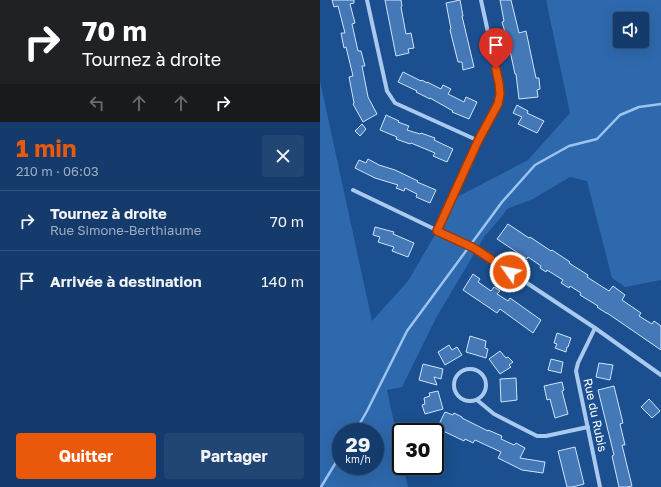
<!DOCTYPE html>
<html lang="fr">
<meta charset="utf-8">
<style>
body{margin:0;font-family:"Golos Text",sans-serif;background:#214673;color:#f1f3f6;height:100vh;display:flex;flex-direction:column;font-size:15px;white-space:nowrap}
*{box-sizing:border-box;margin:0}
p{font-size:13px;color:#9dadc1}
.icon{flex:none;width:22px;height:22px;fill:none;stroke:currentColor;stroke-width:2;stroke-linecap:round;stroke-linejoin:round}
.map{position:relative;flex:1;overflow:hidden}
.side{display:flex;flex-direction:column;background:#143b6b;width:320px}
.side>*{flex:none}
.top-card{background:#202124;color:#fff;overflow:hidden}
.buttons{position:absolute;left:293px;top:12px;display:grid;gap:8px}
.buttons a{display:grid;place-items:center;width:36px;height:36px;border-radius:4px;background:#143b6b;box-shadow:0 4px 16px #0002,0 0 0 1px #33557e;font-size:20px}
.speed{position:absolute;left:12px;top:423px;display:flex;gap:8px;font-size:20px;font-weight:700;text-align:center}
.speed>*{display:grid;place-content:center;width:52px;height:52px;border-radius:50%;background:#143b6b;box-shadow:0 4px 16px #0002,0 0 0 1px #33557e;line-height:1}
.speed small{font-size:10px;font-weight:400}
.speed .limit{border:2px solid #111;border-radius:6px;background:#fff;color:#111}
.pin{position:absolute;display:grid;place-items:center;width:34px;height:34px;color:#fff;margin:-41px -17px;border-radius:50% 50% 50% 0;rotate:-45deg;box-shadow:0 0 4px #0007}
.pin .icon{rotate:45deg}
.me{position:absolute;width:44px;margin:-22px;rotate:303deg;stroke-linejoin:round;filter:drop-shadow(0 0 3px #0008)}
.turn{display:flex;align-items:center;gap:14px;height:84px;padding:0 16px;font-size:18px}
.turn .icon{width:52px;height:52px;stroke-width:2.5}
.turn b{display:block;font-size:28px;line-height:34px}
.lanes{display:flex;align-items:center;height:38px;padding:0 16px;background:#0003;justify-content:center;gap:20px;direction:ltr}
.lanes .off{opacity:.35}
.round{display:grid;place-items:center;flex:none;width:42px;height:42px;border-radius:4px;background:#214673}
.head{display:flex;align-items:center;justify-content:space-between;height:68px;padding:0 16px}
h1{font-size:24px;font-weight:700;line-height:30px;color:#ea580c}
.cta{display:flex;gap:8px;margin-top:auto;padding:8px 16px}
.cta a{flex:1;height:46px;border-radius:4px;background:#ea580c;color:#fff;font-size:16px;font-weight:700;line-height:46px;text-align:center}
.cta a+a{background:#214673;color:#f1f3f6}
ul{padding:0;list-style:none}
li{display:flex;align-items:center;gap:12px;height:60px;padding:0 16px;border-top:1px solid #33557e}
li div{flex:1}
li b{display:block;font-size:15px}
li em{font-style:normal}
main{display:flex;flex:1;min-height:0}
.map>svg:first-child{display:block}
.green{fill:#2e69ad;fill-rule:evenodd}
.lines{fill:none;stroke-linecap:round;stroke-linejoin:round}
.stream{stroke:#9cc4f0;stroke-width:2.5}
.building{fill:#4478b7;stroke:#cfe3fa}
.street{stroke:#a9c9ee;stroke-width:4}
.route-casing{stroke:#983908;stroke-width:10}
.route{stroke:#ea580c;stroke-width:7}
.labels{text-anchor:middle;stroke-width:4;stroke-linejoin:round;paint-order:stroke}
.street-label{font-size:12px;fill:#fff;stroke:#1b4f8f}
</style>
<main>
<section class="side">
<div class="top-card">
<div class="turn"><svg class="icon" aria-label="right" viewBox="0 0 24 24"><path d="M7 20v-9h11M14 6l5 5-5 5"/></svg><div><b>70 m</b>Tournez à droite</div></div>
<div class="lanes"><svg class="icon off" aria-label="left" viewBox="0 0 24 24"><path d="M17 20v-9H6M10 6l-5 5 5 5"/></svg><svg class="icon off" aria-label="ahead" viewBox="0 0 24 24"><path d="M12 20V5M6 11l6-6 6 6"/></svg><svg class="icon off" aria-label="ahead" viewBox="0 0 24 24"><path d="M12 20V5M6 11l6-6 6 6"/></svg><svg class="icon" aria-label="right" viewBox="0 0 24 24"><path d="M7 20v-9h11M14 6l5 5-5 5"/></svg></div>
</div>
<div class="head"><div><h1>1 min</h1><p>210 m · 06:03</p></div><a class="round"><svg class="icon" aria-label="close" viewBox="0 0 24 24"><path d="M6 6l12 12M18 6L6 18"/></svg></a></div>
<ul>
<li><svg class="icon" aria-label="right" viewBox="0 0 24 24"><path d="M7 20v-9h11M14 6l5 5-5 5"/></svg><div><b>Tournez à droite</b><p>Rue Simone-Berthiaume</p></div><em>70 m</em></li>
<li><svg class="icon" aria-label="arrive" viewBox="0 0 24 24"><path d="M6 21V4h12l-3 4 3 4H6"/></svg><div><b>Arrivée à destination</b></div><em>140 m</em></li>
</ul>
<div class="cta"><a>Quitter</a><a>Partager</a></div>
</section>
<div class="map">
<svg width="341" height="487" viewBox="0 0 341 487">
<rect width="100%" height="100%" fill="#1b4f8f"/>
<path class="green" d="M226,0H341V280L305,287L292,278L267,181L250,177L213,199L187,209L183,215L164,237L116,318L82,387L67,390L81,455V466H83L88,487H0V81L52,321L88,281L137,197L208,160L250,113ZM300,19H322V41H300ZM21,432H55V466H21Z"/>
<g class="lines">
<g class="stream">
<polyline points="35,432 47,411 87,331 182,202 215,165 249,146 277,139 300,115 319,107 341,104"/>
<polyline points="1,487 21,454"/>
</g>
</g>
<g class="building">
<polygon points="12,0 34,0 34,3 30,4 35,23 32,24 38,51 41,51 45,66 42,66 48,97 57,114 43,122 33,104 34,103 29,77 33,76 26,47 24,48 21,33 25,33 18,6 14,7"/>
<polygon points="65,0 81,0 82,6 81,7 86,34 91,33 94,48 88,49 89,53 76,56"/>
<polygon points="140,0 143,16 142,16 154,67 143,70 142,62 138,62 130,30 131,29 126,3"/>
<polygon points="180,0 191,0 199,33 206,31 216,78 219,78 220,89 217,90 218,97 199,99 196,74 195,74 186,32 185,32 182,22 184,21"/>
<polygon points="83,72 101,81 102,80 107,83 107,82 121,89 123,85 131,89 128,94 144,102 146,97 157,102 149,119 132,112 133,111 110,98 110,99 96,92 97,91 78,82"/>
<polygon points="197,105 208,111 207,113 224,121 217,133 198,124 202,117 193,113"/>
<polygon points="66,115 79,121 78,122 89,126 87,130 100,134 101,133 115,138 114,140 133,149 127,162 113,156 115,153 91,143 90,144 76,139 77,137 60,130"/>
<polygon points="42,124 46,129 40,136 35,131"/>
<polygon points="48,159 59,165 75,170 98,181 97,182 116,190 110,203 96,197 97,194 85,188 84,191 76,188 78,185 55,178 35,168 39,160 46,163"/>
<polygon points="188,224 209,238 210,237 231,251 232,250 250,262 249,263 268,275 267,277 289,291 293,286 305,295 302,300 321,313 319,316 332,324 334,321 341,326 341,350 287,313 286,313 277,307 278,306 260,295 261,293 250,286 249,288 241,283 243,280 227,270 226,272 220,268 221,266 208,257 207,259 177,239"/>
<polygon points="55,227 74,232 73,234 94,243 88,257 72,251 74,247 58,242 60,237 53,235"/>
<polygon points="153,274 160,279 158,282 171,291 174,287 180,291 177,294 188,301 190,298 221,320 213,333 180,309 177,313 143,290"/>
<polygon points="237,333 251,338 248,347 247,347 246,352 235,348 237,344 234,343"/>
<polygon points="150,336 166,341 165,348 168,349 166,358 146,352"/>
<polygon points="129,345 132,350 137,347 142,355 125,365 118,352"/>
<polygon points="180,351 186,358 188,357 193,362 189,365 191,367 180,374 169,359"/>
<polygon points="231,359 243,362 241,373 228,370"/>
<polygon points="279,363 293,365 290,380 276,377"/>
<polygon points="103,364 123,369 121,379 114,377 117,385 99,380"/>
<polygon points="196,378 197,400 181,402 180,379"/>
<polygon points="242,382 244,390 242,391 248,414 235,418 230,399 227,400 224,386"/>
<polygon points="294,386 303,423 300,424 305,445 302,445 312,486 307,487 299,487 292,456 294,455 278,390"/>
<polygon points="118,391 123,409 105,414 102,405 105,404 104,398 110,396 109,393"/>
<polygon points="329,399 340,411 332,418 321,407"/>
<polygon points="125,412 133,415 134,413 142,417 142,418 168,431 168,430 182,436 181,439 194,445 196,443 205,448 200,458 225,462 223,473 202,470 178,458 181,452 155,440 153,443 145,439 144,441 117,428"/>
<polygon points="255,447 264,484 252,487 247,487 238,451"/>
</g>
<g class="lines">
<g class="street">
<polyline points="47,0 67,91 75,103 159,141"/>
<polyline points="33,190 154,248 275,328 341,375"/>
<polyline points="117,231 159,141 179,104 180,94 179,83 161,0"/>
<polyline points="275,328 258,363 256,371 280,487"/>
<circle cx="150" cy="385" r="16"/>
<polyline points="157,400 174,414 217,436 226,436 268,427"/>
</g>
</g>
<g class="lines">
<defs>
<polyline id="route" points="176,69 179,83 180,94 178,104 158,141 117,231 154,248 190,272"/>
</defs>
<use href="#route" class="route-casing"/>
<use href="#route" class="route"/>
</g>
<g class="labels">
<g class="street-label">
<text transform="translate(275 415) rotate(78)" y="4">Rue du Rubis</text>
</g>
</g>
</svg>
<div class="buttons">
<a><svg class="icon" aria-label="sound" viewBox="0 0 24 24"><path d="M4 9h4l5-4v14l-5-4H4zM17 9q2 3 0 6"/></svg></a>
</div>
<div class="speed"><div>29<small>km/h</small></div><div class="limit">30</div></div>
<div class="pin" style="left:176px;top:69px;background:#d93025"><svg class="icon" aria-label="arrive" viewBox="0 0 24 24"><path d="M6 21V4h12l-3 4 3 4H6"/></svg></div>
<svg class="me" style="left:190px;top:272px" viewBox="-20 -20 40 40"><circle r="17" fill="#ea580c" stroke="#fff" stroke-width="3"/><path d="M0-11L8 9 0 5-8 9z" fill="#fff"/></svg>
</div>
</main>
